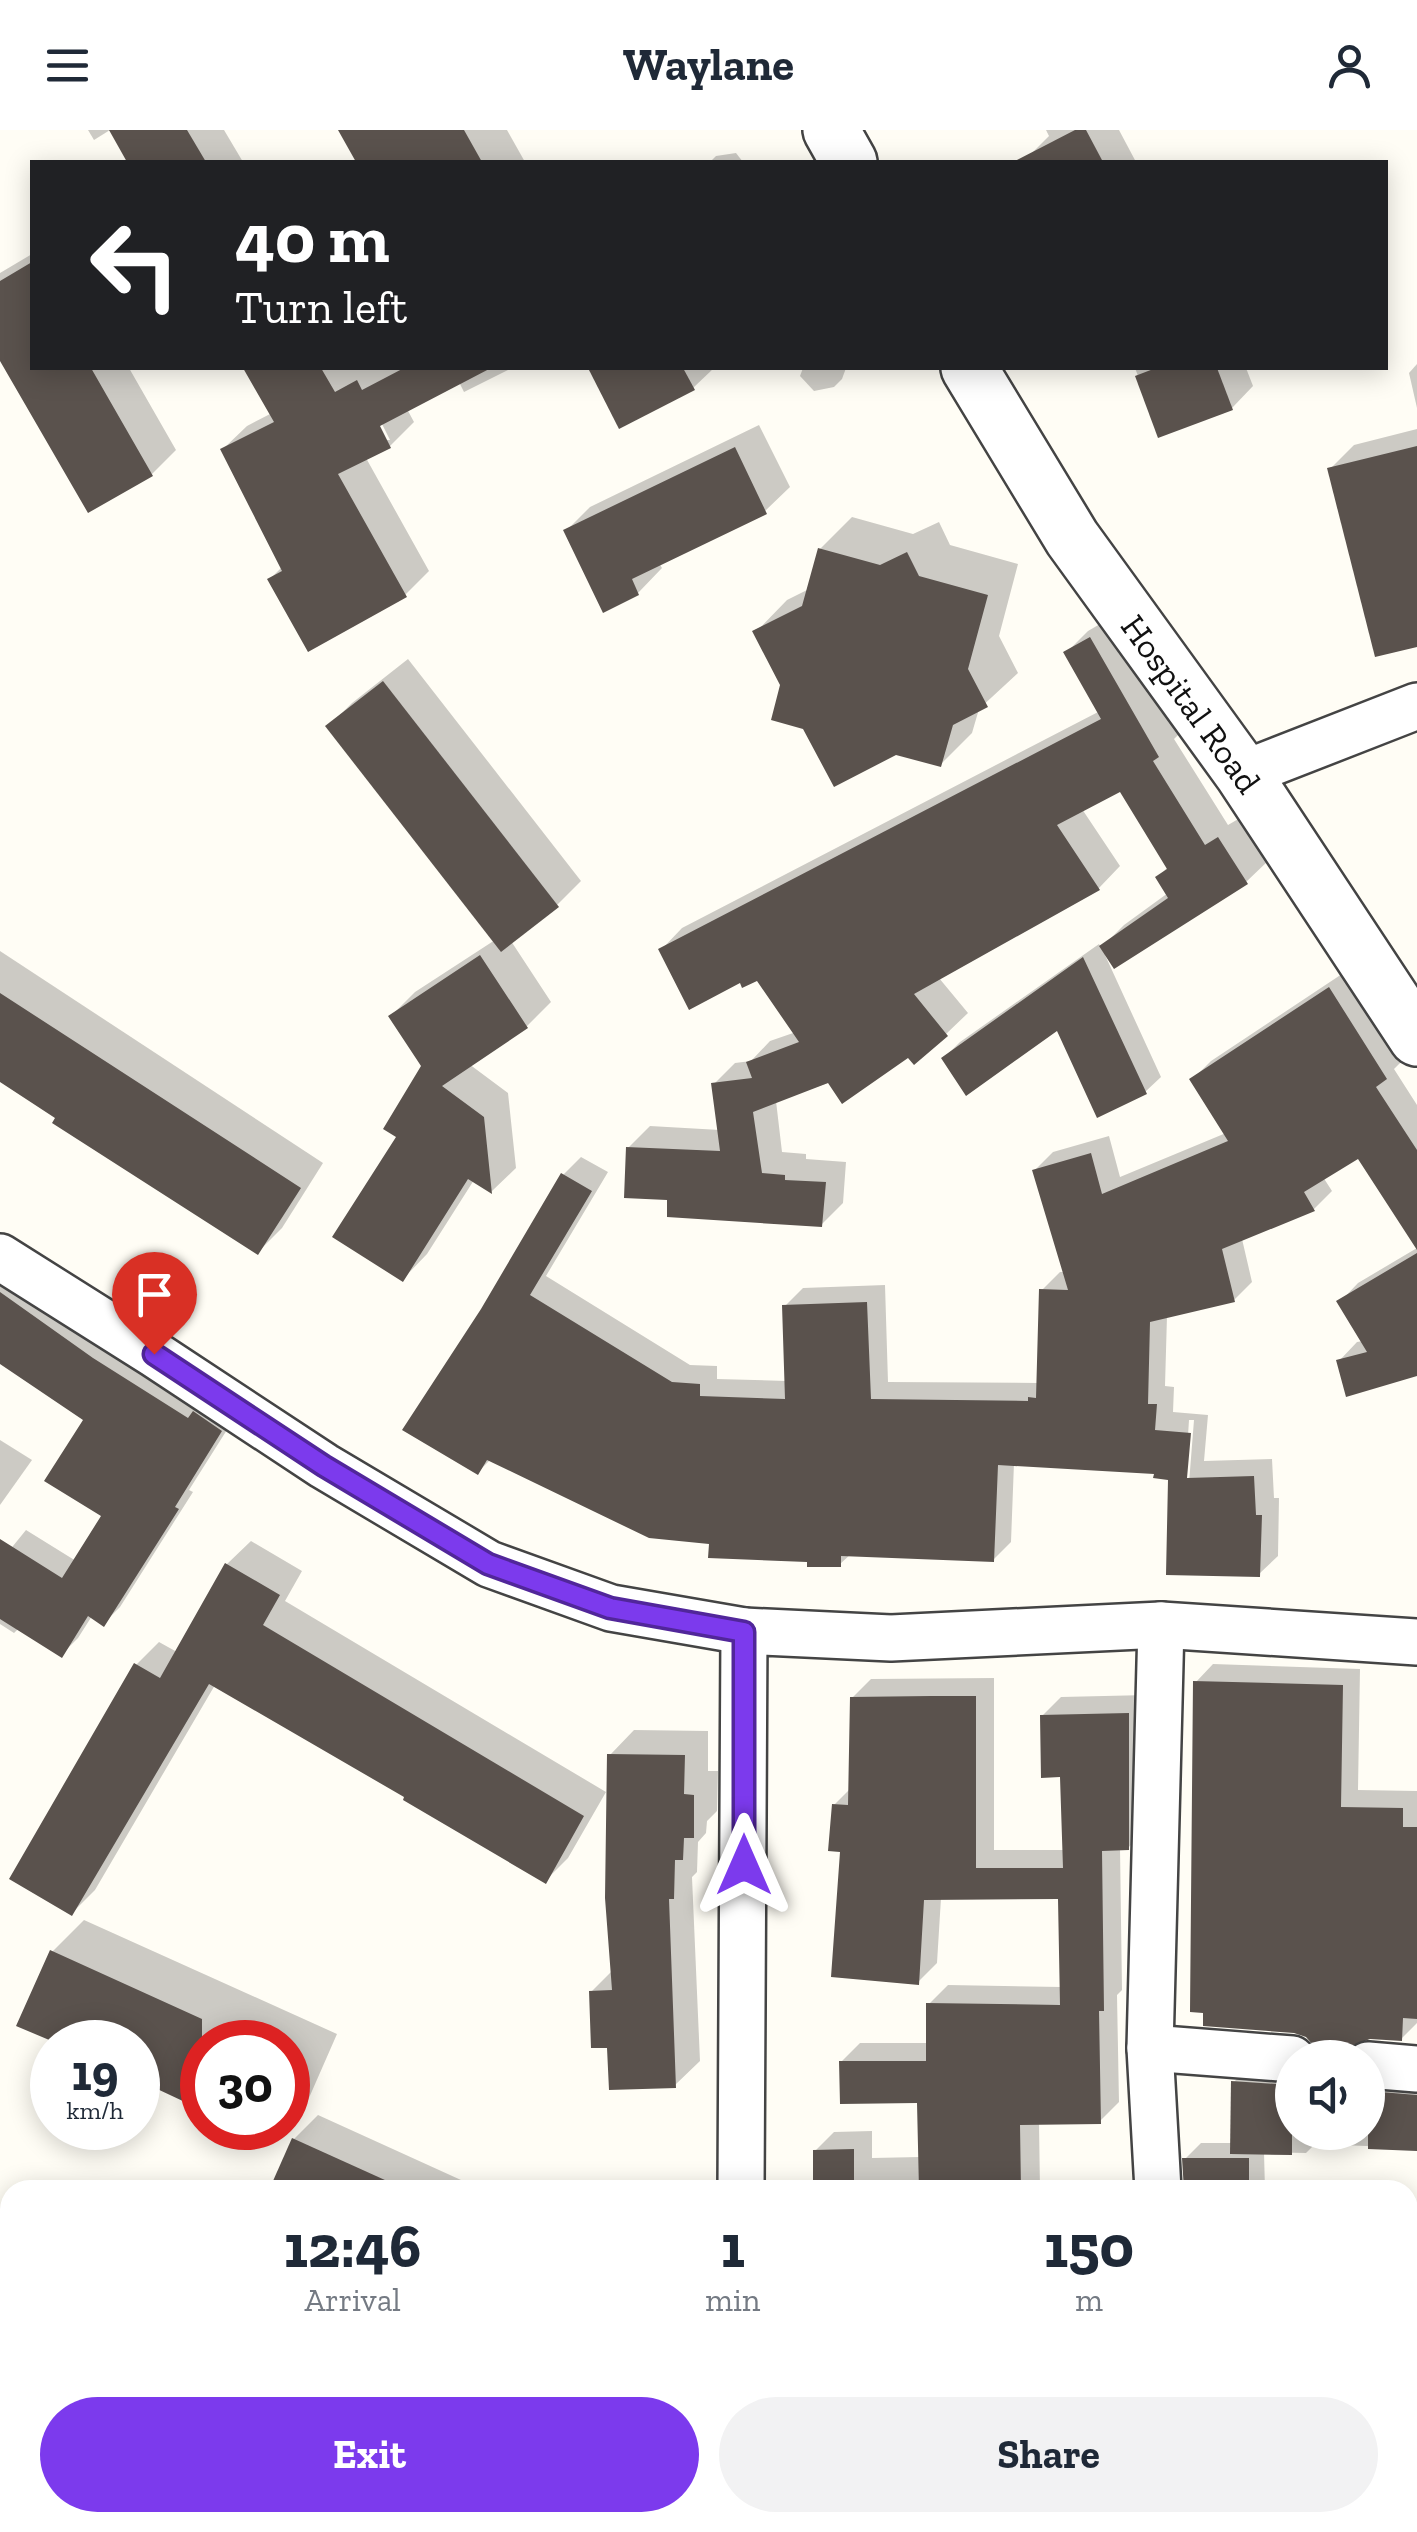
<!DOCTYPE html>
<style>
body{margin:0;font-family:"Zilla Slab",serif;background:#f2f2f3;color:#1f2937;height:100vh;display:flex;flex-direction:column;font-size:38px;white-space:nowrap}
*{box-sizing:border-box;margin:0}
p{font-size:32px;color:#747a83}
.icon{flex:none;width:55px;height:55px;fill:none;stroke:currentColor;stroke-width:2;stroke-linecap:round;stroke-linejoin:round}
.map{position:relative;flex:1;overflow:hidden}
.drawer{position:absolute;left:0px;top:2050px;width:1418px;height:352px;display:flex;flex-direction:column;background:#fff;border-radius:30px 30px 0 0;box-shadow:0 5px 25px #0003}
.drawer>*{flex:none}
.banner{position:absolute;left:30px;top:30px;width:1358px;height:210px;border-radius:0px;box-shadow:0 5px 25px #0003;background:#202124;color:#fff;overflow:hidden}
.tools{position:absolute;left:1275px;top:1910px;display:grid;gap:20px}
.tools a{display:grid;place-items:center;width:110px;height:110px;border-radius:50%;background:#fff;box-shadow:0 5px 25px #0003;font-size:50px}
.speed{position:absolute;left:30px;top:1890px;display:flex;gap:20px;font-size:50px;font-weight:700;text-align:center}
.speed>*{display:grid;place-content:center;width:130px;height:130px;border-radius:50%;background:#fff;box-shadow:0 5px 25px #0003;line-height:1}
.speed small{font-size:25px;font-weight:400}
.speed .limit{border:15px solid #d22;background:#fff;color:#111}
.pin{position:absolute;display:grid;place-items:center;width:85px;height:85px;color:#fff;margin:-102px -42px;border-radius:50% 50% 50% 0;rotate:-45deg;box-shadow:0 0 10px #0007}
.pin .icon{rotate:45deg}
.me{position:absolute;width:110px;margin:-55px;rotate:0deg;stroke-linejoin:round;filter:drop-shadow(0 0 8px #0008)}
.turn{display:flex;align-items:center;gap:35px;height:210px;padding:0 40px;font-size:45px}
.turn .icon{width:130px;height:130px;stroke-width:2.5}
.turn b{display:block;font-size:70px;line-height:85px}
.eta{display:flex;justify-content:space-evenly;align-items:center;height:170px;text-align:center}
.eta b{font-size:60px;font-weight:800;line-height:70px}
.cta{display:flex;gap:20px;margin-top:auto;padding:20px 40px}
.cta a{flex:1;height:115px;border-radius:60px;background:#7c3aed;color:#fff;font-size:40px;font-weight:800;line-height:115px;text-align:center}
.cta a+a{background:#f2f2f3;color:#1f2937}
header{display:flex;justify-content:space-between;align-items:center;height:130px;padding:0 40px;background:#fff;font-size:45px;font-weight:800}
.map>svg:first-child{display:block}
.shadow{fill:#0003;fill-rule:evenodd}
.building{fill:#5a524d}
.lines{fill:none;stroke-linecap:round;stroke-linejoin:round}
.minor-casing{stroke:#444;stroke-width:50}
.tertiary-casing{stroke:#444;stroke-width:60}
.minor{stroke:#fff;stroke-width:45}
.tertiary{stroke:#fff;stroke-width:55}
.route-casing{stroke:#51269a;stroke-width:25}
.route{stroke:#7c3aed;stroke-width:18}
.labels{text-anchor:middle;stroke-width:10;stroke-linejoin:round;paint-order:stroke}
.street-label{font-size:35px;fill:#111;stroke:#fff}
</style>
<header><svg class="icon" aria-label="menu" viewBox="0 0 24 24"><path d="M4 6h16M4 12h16M4 18h16"/></svg>Waylane<svg class="icon" aria-label="person" viewBox="0 0 24 24"><circle cx="12" cy="8" r="4"/><path d="M4 21q1-7 8-7t8 7"/></svg></header>
<div class="map">
<svg width="1417" height="2402" viewBox="0 0 1417 2402">
<rect width="100%" height="100%" fill="#fffdf5"/>
<g class="shadow">
<polygon points="88,0 110,0 94,10"/>
<polygon points="112,0 224,0 243,32 130,32"/>
<polygon points="341,0 507,0 525,32 359,32"/>
<polygon points="1046,0 1119,0 1136,32 1032,32 1029,26 1049,6"/>
<polygon points="736,23 743,32 710,32 716,26"/>
<polygon points="32,124 32,238 129,238 176,320 152,344 0,226 0,143"/>
<polygon points="1417,234 1417,278 1409,243"/>
<path d="M246,238H512L464,262L456,246L407,279L414,292L390,316L366,328L429,441L405,465L270,449L282,437L223,319L247,296L272,283ZM377,284L390,310H385L373,286Z"/>
<polygon points="591,238 714,238 693,258 620,295"/>
<polygon points="803,238 846,238 842,249 834,257 814,261 800,246"/>
<polygon points="1135,238 1246,238 1253,256 1232,278 1160,305"/>
<polygon points="759,295 790,357 765,381 659,433 662,438 638,463 566,401 590,377"/>
<polygon points="1417,299 1417,514 1330,339 1354,315"/>
<polygon points="852,387 913,404 939,392 950,415 1018,434 999,506 1018,543 979,579 972,603 940,635 783,555 756,502 787,470 809,459 820,419"/>
<polygon points="1112,487 1179,604 1174,609 1228,695 1240,688 1268,731 1246,752 1105,825 1161,947 1145,962 1058,898 944,928 960,912 1099,814 1101,818 1124,795 1168,763 1158,747 1169,736 1121,659 1082,679 1120,736 1099,758 939,848 968,883 946,904 909,925 776,971 782,1022 806,1024 806,1029 846,1032 843,1073 822,1094 670,1068 628,1018 650,996 720,1000 714,954 735,933 751,931 770,911 796,902 758,847 741,850 661,820 682,798 1100,581 1066,523 1088,501"/>
<polygon points="408,529 581,751 557,775 511,811 551,872 527,896 469,934 508,963 516,1038 492,1061 474,1050 427,1124 403,1149 399,1006 424,936 391,886 415,862 495,810 328,597 352,573"/>
<polygon points="0,821 323,1033 282,1098 258,1122 0,949"/>
<path d="M1348,840L1404,929L1394,939L1417,975V1115L1358,1025L1323,1047L1332,1061L1314,1079L1242,1109L1252,1152L1234,1170L1167,1186L1165,1256L1174,1257L1173,1282L1208,1285L1204,1331L1272,1329L1274,1368H1279L1278,1426L1259,1444L1171,1347L1156,1341L1014,1333L1011,1412L993,1430L851,1424L840,1434L809,1429L491,1329L478,1342L483,1180L563,1045L581,1027L608,1042L546,1146L690,1235L717,1236V1249L787,1251L785,1176L803,1158L885,1155L888,1252L1039,1253L1042,1160L1060,1142H1065L1035,1040L1053,1022L1109,1006L1120,1047L1226,1003L1193,949L1211,931ZM1189,1290H1194L1189,1353H1185Z"/>
<polygon points="1417,1118 1417,1246 1339,1231 1357,1212 1363,1211 1340,1172 1358,1153"/>
<polygon points="0,1131 237,1284 189,1360 193,1362 120,1477 104,1493 92,1486 78,1508 62,1524 19,1498 14,1503 0,1494 0,1432 26,1400 76,1431 104,1386 86,1289 0,1231"/>
<polygon points="0,1310 32,1330 0,1375"/>
<polygon points="251,1411 302,1441 285,1471 606,1662 568,1728 545,1751 408,1666 215,1555 95,1760 72,1783 136,1535 159,1512 177,1522 227,1434"/>
<polygon points="1213,1534 1360,1539 1358,1660 1417,1661 1417,1893 1401,1909 1360,1908 1361,1927 1320,1928 1318,1918 1309,1906 1196,1552"/>
<polygon points="994,1548 994,1720 1065,1720 1062,1645 1042,1586 1061,1567 1147,1565 1147,1698 1128,1718 1120,1718 1122,1860 1117,1865 1119,1972 1100,1991 1039,1992 1040,2060 816,2060 815,2021 834,2002 872,2001 872,2028 920,2027 919,1971 841,1932 860,1913 928,1913 929,1874 948,1855 1062,1857 1060,1767 941,1768 937,1833 918,1852 843,1720 834,1675 851,1658 852,1568 871,1549"/>
<polygon points="634,1600 708,1601 708,1641 718,1641 717,1681 707,1691 706,1703 698,1712 697,1742 692,1747 700,1931 675,1955 609,1915 591,1862 613,1840 610,1625"/>
<polygon points="84,1790 337,1904 305,1977 288,1994 288,1912 202,1912 202,1977 138,1948 138,1912 60,1912 19,1894 52,1822"/>
<polygon points="1251,1934 1292,1937 1292,2002 1368,2002 1368,1935 1417,1947 1417,2018 1315,2014 1306,2023 1264,2022 1265,2060 1187,2060 1185,2029 1201,2013 1233,2013 1234,1952"/>
<polygon points="318,1985 483,2060 272,2060 294,2009"/>
<polygon points="248,1998 284,1998 273,2009"/>
<rect x="1408" y="2175" width="9" height="116"/>
<polygon points="464,2392 522,2392 521,2402 463,2402"/>
<rect x="629" y="2392" width="72" height="10"/>
<rect x="810" y="2392" width="154" height="10"/>
<polygon points="1033,2392 1120,2392 1120,2402 1031,2402"/>
<polygon points="1211,2392 1312,2392 1400,2398 1400,2401 1417,2402 1203,2402"/>
</g>
<g class="building">
<polygon points="109,0 187,0 206,32 127,32"/>
<polygon points="338,0 464,0 482,32 356,32"/>
<polygon points="1075,0 1086,0 1103,32 1013,32"/>
<polygon points="32,132 32,238 91,238 153,346 88,383 0,231 0,151"/>
<polygon points="243,238 321,238 335,262 357,250 362,260 404,238 491,238 380,296 391,318 338,344 407,467 308,522 267,449 282,441 220,319 274,292"/>
<polygon points="588,238 683,238 695,260 619,299"/>
<polygon points="1156,238 1217,238 1233,280 1158,308 1135,246"/>
<polygon points="1417,316 1417,517 1375,527 1327,338"/>
<polygon points="735,317 767,384 632,449 639,465 603,483 563,400"/>
<polygon points="818,418 880,435 907,422 919,446 988,465 968,539 988,577 953,595 941,637 896,625 834,657 803,599 771,590 780,555 752,501 802,476"/>
<polygon points="1090,507 1159,627 1153,631 1205,715 1218,707 1248,754 1114,839 1099,816 1168,768 1155,747 1167,739 1120,662 1057,695 1100,760 914,864 948,906 914,935 908,928 842,974 828,953 753,982 762,1043 785,1045 785,1050 826,1052 822,1097 667,1087 667,1070 624,1068 626,1017 720,1021 711,953 752,948 746,932 799,912 757,851 742,858 740,853 689,880 658,819 1101,589 1063,522"/>
<polygon points="383,551 559,777 501,822 325,596"/>
<polygon points="480,825 528,898 442,956 484,987 492,1064 468,1049 403,1152 332,1107 396,1007 383,999 421,936 388,886"/>
<polygon points="1083,827 1147,964 1097,988 1057,901 966,966 941,928"/>
<polygon points="1329,857 1387,949 1376,957 1417,1020 1417,1120 1358,1029 1304,1062 1315,1081 1222,1119 1235,1172 1150,1192 1148,1274 1157,1274 1155,1300 1191,1303 1187,1348 1254,1346 1256,1385 1262,1385 1260,1447 1166,1445 1168,1350 1153,1348 1154,1344 998,1335 994,1432 841,1426 841,1437 807,1437 807,1432 708,1428 709,1414 649,1408 487,1330 478,1345 402,1300 481,1179 561,1043 592,1061 530,1165 672,1252 700,1254 700,1266 785,1269 782,1175 867,1172 871,1269 1028,1271 1028,1267 1036,1268 1039,1159 1068,1160 1032,1040 1091,1023 1102,1064 1228,1011 1189,949"/>
<polygon points="0,863 301,1058 258,1125 52,993 55,988 0,952"/>
<polygon points="1417,1123 1417,1246 1346,1267 1336,1230 1367,1222 1336,1171"/>
<polygon points="0,1162 93,1228 188,1288 193,1281 222,1301 175,1377 179,1379 104,1497 88,1486 62,1528 0,1489 0,1409 62,1448 101,1386 44,1351 83,1290 0,1234"/>
<polygon points="225,1433 280,1465 263,1495 584,1686 546,1754 403,1670 404,1667 209,1554 72,1786 9,1749 134,1533 160,1548"/>
<polygon points="1193,1551 1343,1555 1341,1677 1403,1678 1403,1697 1417,1697 1417,1889 1403,1888 1402,1911 1370,1909 1351,1916 1313,1915 1306,1907 1294,1903 1203,1896 1203,1883 1190,1882"/>
<polygon points="931,1566 976,1566 976,1738 1063,1738 1060,1647 1041,1648 1040,1585 1129,1583 1129,1720 1102,1721 1104,1881 1099,1881 1101,1994 1020,1995 1021,2060 919,2060 917,1973 840,1974 839,1931 926,1931 926,1873 1060,1875 1058,1769 924,1770 919,1855 831,1847 840,1722 828,1721 832,1674 848,1675 850,1567"/>
<polygon points="607,1624 685,1625 684,1664 694,1665 694,1708 684,1708 683,1730 675,1730 674,1769 669,1769 676,1958 609,1960 607,1918 591,1918 589,1861 612,1860 605,1768"/>
<polygon points="50,1820 202,1889 202,1980 138,1950 138,1912 54,1912 16,1896"/>
<polygon points="1231,1951 1292,1955 1292,2025 1230,2024"/>
<polygon points="1368,1961 1417,1965 1417,2021 1368,2019"/>
<polygon points="292,2008 407,2060 269,2060"/>
<polygon points="854,2019 854,2060 813,2060 813,2020"/>
<polygon points="1182,2028 1249,2028 1249,2060 1184,2060"/>
</g>
<g class="lines">
<defs>
<g id="minor">
<polyline points="1243,644 1417,576"/>
<polyline points="0,1127 154,1224 324,1336 489,1434 611,1478 744,1501"/>
<polyline points="1150,1918 1292,1929"/>
<polyline points="1368,1935 1417,1939"/>
<polyline points="741,2060 744,1501 891,1508 1161,1495 1417,1512"/>
<polyline points="1158,2060 1150,1918 1161,1495"/>
<polyline points="0,2109 10,2111"/>
<polyline points="727,2402 728,2392"/>
<polyline points="1169,2402 1172,2392"/>
</g>
<g id="tertiary">
<polyline points="831,0 849,32"/>
<polyline points="969,238 1072,408 1243,644 1417,908"/>
</g>
</defs>
<use href="#minor" class="minor-casing"/>
<use href="#tertiary" class="tertiary-casing"/>
<use href="#minor" class="minor"/>
<use href="#tertiary" class="tertiary"/>
</g>
<g class="lines">
<defs>
<polyline id="route" points="154,1224 324,1336 488,1434 610,1478 744,1502 744,1735"/>
</defs>
<use href="#route" class="route-casing"/>
<use href="#route" class="route"/>
</g>
<g class="labels">
<g class="street-label">
<text transform="translate(1191 574) rotate(54)" y="12">Hospital Road</text>
</g>
</g>
</svg>
<div class="tools">
<a><svg class="icon" aria-label="sound" viewBox="0 0 24 24"><path d="M4 9h4l5-4v14l-5-4H4zM17 9q2 3 0 6"/></svg></a>
</div>
<div class="speed"><div>19<small>km/h</small></div><div class="limit">30</div></div>
<div class="pin" style="left:154px;top:1224px;background:#d93025"><svg class="icon" aria-label="arrive" viewBox="0 0 24 24"><path d="M6 21V4h12l-3 4 3 4H6"/></svg></div>
<svg class="me" style="left:744px;top:1735px" viewBox="-20 -20 40 40"><path d="M0-17L14 15 0 8-14 15z" fill="#7c3aed" stroke="#fff" stroke-width="4"/></svg>
<div class="banner">
<div class="turn"><svg class="icon" aria-label="left" viewBox="0 0 24 24"><path d="M17 20v-9H6M10 6l-5 5 5 5"/></svg><div><b>40 m</b>Turn left</div></div>
</div>
<section class="drawer">
<div class="eta">
<div><b>12:46</b><p>Arrival</p></div>
<div><b>1</b><p>min</p></div>
<div><b>150</b><p>m</p></div>
</div>
<div class="cta"><a>Exit</a><a>Share</a></div>
</section>
</div>
